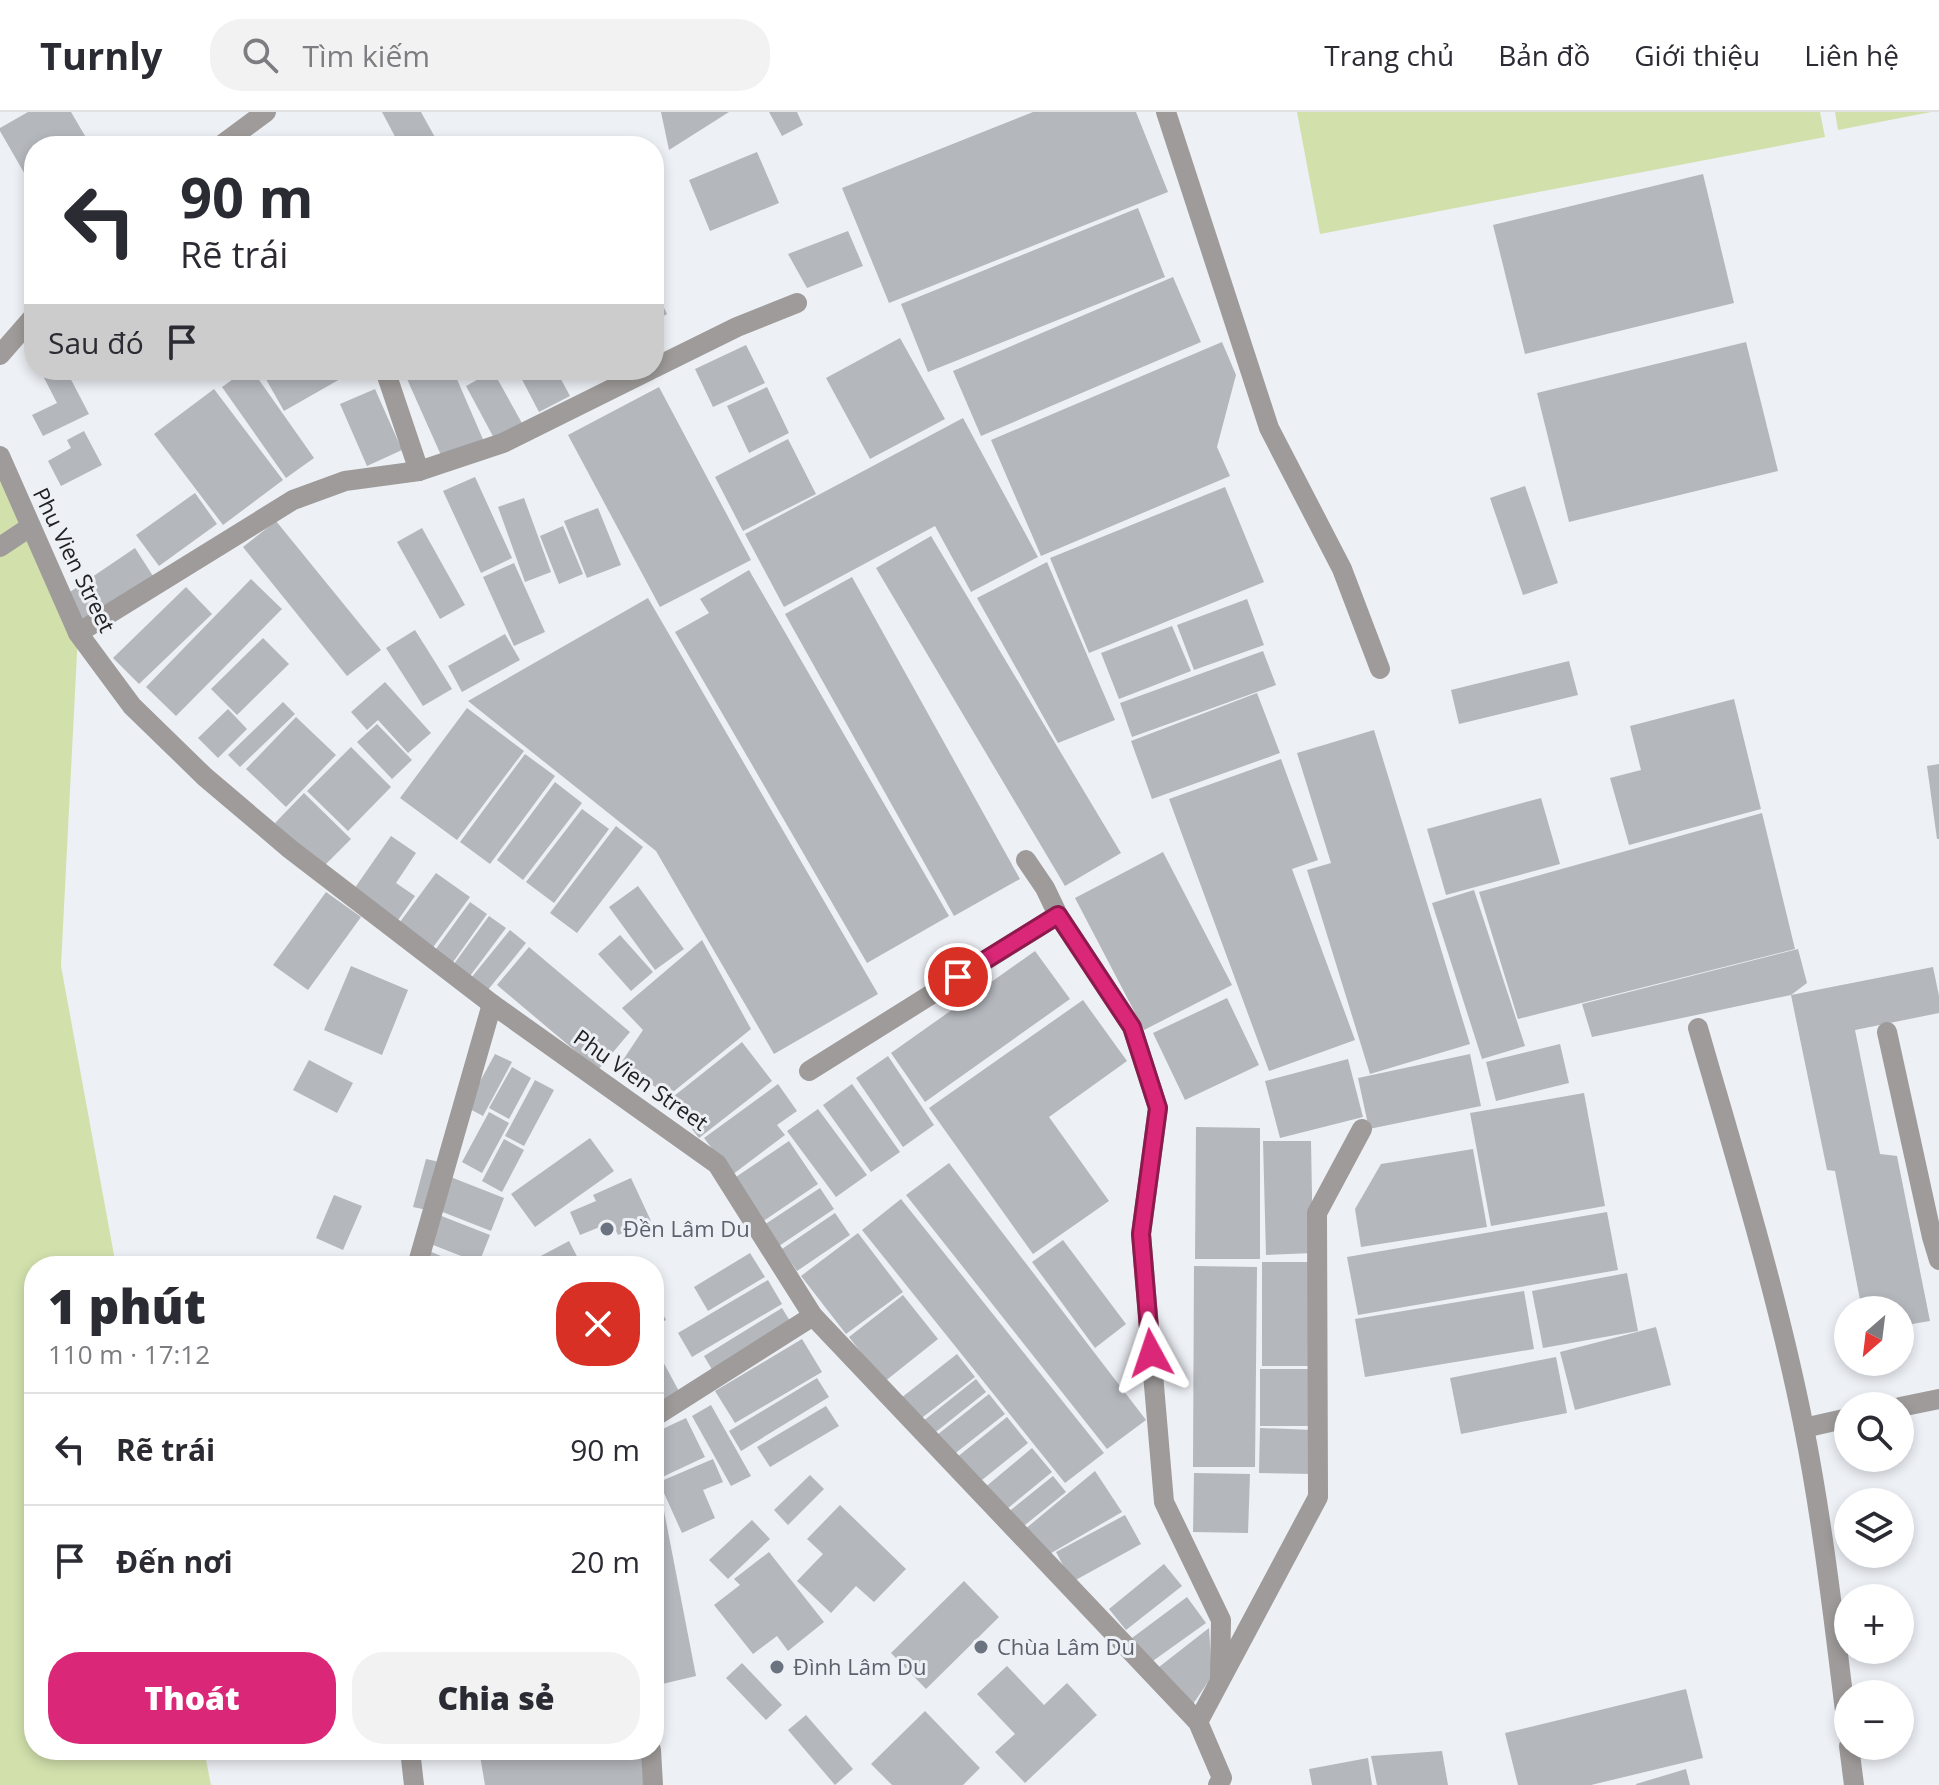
<!DOCTYPE html>
<html lang="vi">
<meta charset="utf-8">
<style>
body{margin:0;font-family:"Open Sans",sans-serif;background:#f2f2f3;color:#2b2b33;height:100vh;display:flex;flex-direction:column;font-size:30px;white-space:nowrap}
*{box-sizing:border-box;margin:0}
p{font-size:26px;color:#7c7c81}
.icon{flex:none;width:44px;height:44px;fill:none;stroke:currentColor;stroke-width:2;stroke-linecap:round;stroke-linejoin:round}
.map{position:relative;flex:1;overflow:hidden}
.details{position:absolute;left:24px;top:1144px;width:640px;height:504px;display:flex;flex-direction:column;background:#fff;border-radius:32px;box-shadow:0 4px 12px #0003}
.details>*{flex:none}
.top-card{position:absolute;left:24px;top:24px;width:640px;height:244px;border-radius:32px;box-shadow:0 4px 12px #0003;background:#fff;color:#2b2b33;overflow:hidden}
.needle{width:52px;rotate:208deg}
.tools{position:absolute;left:1834px;top:1184px;display:grid;gap:16px}
.tools a{display:grid;place-items:center;width:80px;height:80px;border-radius:50%;background:#fff;box-shadow:0 4px 12px #0003;font-size:40px}
.pin{position:absolute;display:grid;place-items:center;width:68px;height:68px;color:#fff;margin:-34px;border:4px solid #fff;border-radius:50%;box-shadow:0 2px 8px #0007}
.me{position:absolute;width:88px;margin:-44px;rotate:355deg;stroke-linejoin:round;filter:drop-shadow(0 0 6px #0008)}
.turn{display:flex;align-items:center;gap:28px;height:168px;padding:0 24px;font-size:36px}
.turn .icon{width:104px;height:104px;stroke-width:2.5}
.turn b{display:block;font-size:56px;line-height:68px}
.then{display:flex;align-items:center;height:76px;padding:0 24px;background:#0003;gap:16px;font-size:30px}
.round{display:grid;place-items:center;flex:none;width:84px;height:84px;border-radius:32px;background:#f2f2f3}
.headline{display:flex;align-items:center;justify-content:space-between;height:136px;padding:0 24px}
h1{font-size:48px;font-weight:800;line-height:60px}
.primary-button{display:flex;gap:16px;margin-top:auto;padding:16px 24px}
.primary-button a{flex:1;height:92px;border-radius:32px;background:#db2777;color:#fff;font-size:32px;font-weight:800;line-height:92px;text-align:center}
.primary-button a+a{background:#f2f2f3;color:#2b2b33}
ul{padding:0;list-style:none}
li{display:flex;align-items:center;gap:24px;height:112px;padding:0 24px;border-top:2px solid #e1e1e2}
li div{flex:1}
li b{display:block;font-size:30px}
li em{font-style:normal}
header{display:flex;align-items:center;gap:48px;box-sizing:border-box;height:112px;padding:0 40px;background:#fff;border-bottom:2px solid #e1e1e2}
header strong{font-size:38px}
nav{display:flex;gap:44px;margin-inline-start:auto;font-size:28px}
.search{width:560px;height:72px;background:#f2f2f3;display:flex;align-items:center;gap:20px;box-sizing:border-box;padding:0 28px;border-radius:32px;color:#7c7c81;font-size:30px}
.map>svg:first-child{display:block}
.green{fill:#d2e0ac}
.building{fill:#b4b7bc}
.lines{fill:none;stroke-linecap:round;stroke-linejoin:round}
.lane{stroke:#9e9b9a;stroke-width:20}
.street{stroke:#9e9b9a;stroke-width:20}
.route-casing{stroke:#8e194d;stroke-width:20}
.route{stroke:#db2777;stroke-width:14}
.worship-dot{fill:#6b7280;stroke:#edf0f5;stroke-width:3}
.labels{text-anchor:middle;stroke-width:6;stroke-linejoin:round;paint-order:stroke}
.street-label{font-size:22px;fill:#212224;stroke:#edf0f5}
.worship-label{font-size:22px;fill:#5b616d;stroke:#edf0f5;text-anchor:start}
</style>
<header>
<strong>Turnly</strong>
<div class="search"><svg class="icon" aria-label="search" viewBox="0 0 24 24"><circle cx="10" cy="10" r="6"/><path d="M15 15l6 6"/></svg>Tìm kiếm</div>
<nav><a>Trang chủ</a><a>Bản đồ</a><a>Giới thiệu</a><a>Liên hệ</a></nav>
</header>
<div class="map">
<svg width="1939" height="1673" viewBox="0 0 1939 1673">
<rect width="100%" height="100%" fill="#edf0f5"/>
<g class="green">
<polygon points="1297,0 1820,0 1825,25 1320,122"/>
<polygon points="1835,0 1931,0 1838,18"/>
<polygon points="0,362 78,521 61,854 116,1154 34,1154 34,1638 204,1638 211,1673 0,1673"/>
</g>
<g class="building">
<polygon points="28,0 71,0 91,34 34,34 34,78 0,19 0,16"/>
<polygon points="382,0 421,0 437,29 428,34 400,34"/>
<polygon points="661,0 729,0 669,38"/>
<polygon points="769,0 797,0 803,13 782,24"/>
<polygon points="1033,0 1136,0 1168,80 889,191 842,76"/>
<polygon points="757,40 779,91 710,119 689,68"/>
<polygon points="1703,62 1734,191 1525,242 1493,113"/>
<polygon points="1138,96 1165,165 928,260 901,192"/>
<polygon points="848,119 863,154 807,176 788,142"/>
<polygon points="1173,165 1201,230 981,324 953,259"/>
<polygon points="654,175 667,202 654,209"/>
<polygon points="900,226 945,307 870,347 826,266"/>
<polygon points="1222,230 1236,263 1217,335 1230,364 1041,444 991,328"/>
<polygon points="1746,230 1778,359 1569,410 1537,281"/>
<polygon points="746,233 765,271 713,295 695,257"/>
<polygon points="40,258 66,258 89,302 43,324 32,303 57,291"/>
<polygon points="246,258 252,258 314,346 286,366 222,275"/>
<polygon points="270,258 356,258 284,299 263,262"/>
<polygon points="403,258 453,258 485,332 444,350"/>
<polygon points="517,258 556,258 570,284 539,300"/>
<polygon points="493,259 523,313 495,328 466,274"/>
<polygon points="659,275 751,448 660,495 568,323"/>
<polygon points="767,275 789,321 749,341 727,294"/>
<polygon points="214,277 283,368 223,413 154,322"/>
<polygon points="375,277 402,338 367,354 340,292"/>
<polygon points="963,306 1038,445 971,480 935,414 784,495 745,422"/>
<polygon points="84,319 102,353 61,374 48,349 71,336 67,328"/>
<polygon points="788,327 816,382 743,419 715,365"/>
<polygon points="475,365 512,446 481,461 443,379"/>
<polygon points="1525,374 1558,471 1523,483 1490,386"/>
<polygon points="1225,375 1264,470 1089,541 1050,446"/>
<polygon points="195,381 217,412 159,454 136,423"/>
<polygon points="524,386 551,460 525,470 498,395"/>
<polygon points="598,396 621,453 587,466 564,409"/>
<polygon points="276,409 381,538 347,564 243,435"/>
<polygon points="563,414 583,462 559,472 540,424"/>
<polygon points="422,416 465,493 440,507 397,430"/>
<polygon points="931,424 1121,741 1065,774 876,456"/>
<polygon points="135,436 153,464 83,512 64,484"/>
<polygon points="1047,450 1115,608 1058,631 977,486"/>
<polygon points="514,451 545,520 514,534 483,465"/>
<polygon points="749,458 949,804 867,851 675,520 709,501 700,487"/>
<polygon points="852,465 1020,767 954,804 785,502"/>
<polygon points="251,467 282,497 176,604 146,575"/>
<polygon points="186,475 212,502 139,572 113,546"/>
<polygon points="648,486 878,882 774,942 656,739 468,589"/>
<polygon points="1247,487 1264,533 1194,558 1177,513"/>
<polygon points="1172,514 1191,559 1119,587 1101,541"/>
<polygon points="415,518 452,577 423,594 386,536"/>
<polygon points="505,522 520,548 462,580 448,554"/>
<polygon points="263,526 289,552 237,603 211,577"/>
<polygon points="1263,539 1276,573 1132,625 1120,591"/>
<polygon points="1569,549 1578,583 1459,612 1451,578"/>
<polygon points="385,570 431,621 408,641 378,608 367,618 351,600"/>
<polygon points="1257,581 1280,641 1152,687 1131,629"/>
<polygon points="1734,587 1761,697 1629,733 1610,666 1641,658 1630,614"/>
<polygon points="283,590 295,602 240,655 228,643"/>
<polygon points="467,596 524,639 457,728 400,686"/>
<polygon points="228,597 247,617 218,646 198,626"/>
<polygon points="296,605 336,643 286,695 246,657"/>
<polygon points="377,612 412,648 392,667 357,630"/>
<polygon points="1374,618 1470,932 1370,962 1307,758 1331,751 1297,641"/>
<polygon points="351,635 391,675 348,719 307,679"/>
<polygon points="525,642 555,664 490,752 460,730"/>
<polygon points="1281,647 1318,748 1292,757 1355,928 1269,959 1169,687"/>
<polygon points="1939,652 1939,727 1937,727 1927,654"/>
<polygon points="555,670 582,691 523,768 497,748"/>
<polygon points="304,681 351,727 322,756 275,711"/>
<polygon points="1541,686 1560,752 1446,783 1427,717"/>
<polygon points="582,697 609,717 554,791 526,770"/>
<polygon points="1762,701 1795,837 1518,907 1479,780"/>
<polygon points="616,714 643,735 577,821 550,801"/>
<polygon points="391,724 416,741 396,771 415,784 396,811 352,780"/>
<polygon points="1163,740 1232,873 1144,918 1075,786"/>
<polygon points="436,761 470,785 431,838 397,814"/>
<polygon points="638,774 684,837 655,858 609,795"/>
<polygon points="1474,778 1525,934 1482,947 1432,791"/>
<polygon points="326,780 361,805 308,878 273,853"/>
<polygon points="470,790 487,802 451,853 433,841"/>
<polygon points="489,804 506,816 467,868 451,856"/>
<polygon points="510,818 526,831 487,879 471,866"/>
<polygon points="620,823 653,860 631,879 598,842"/>
<polygon points="702,828 751,917 668,984 621,951 643,918 622,896"/>
<polygon points="529,835 630,920 598,958 497,873"/>
<polygon points="1798,837 1807,871 1791,883 1592,925 1582,892"/>
<polygon points="1035,839 1070,887 925,990 891,941"/>
<polygon points="351,854 408,878 382,943 324,918"/>
<polygon points="1933,855 1939,884 1939,901 1855,918 1880,1042 1897,1044 1930,1209 1900,1214 1900,1198 1862,1198 1835,1059 1827,1058 1791,883"/>
<polygon points="1227,886 1259,953 1185,988 1153,921"/>
<polygon points="1083,888 1127,949 1049,1005 1109,1089 1033,1142 929,996"/>
<polygon points="742,930 772,969 699,1026 669,988"/>
<polygon points="1560,932 1569,971 1496,989 1486,950"/>
<polygon points="495,942 512,950 483,1004 466,995"/>
<polygon points="1470,942 1481,994 1369,1017 1358,966"/>
<polygon points="888,944 934,1013 903,1035 856,966"/>
<polygon points="1348,947 1363,1005 1280,1026 1265,969"/>
<polygon points="309,948 353,971 337,1001 293,978"/>
<polygon points="512,955 531,966 509,1007 489,996"/>
<polygon points="535,968 554,978 524,1034 505,1024"/>
<polygon points="778,972 797,999 777,1013 785,1023 732,1063 704,1026"/>
<polygon points="852,972 900,1040 871,1060 823,993"/>
<polygon points="1584,981 1605,1094 1491,1114 1470,1001"/>
<polygon points="818,997 867,1063 836,1085 787,1019"/>
<polygon points="489,1000 509,1011 482,1061 462,1050"/>
<polygon points="1196,1015 1260,1016 1260,1147 1195,1147"/>
<polygon points="590,1026 614,1059 535,1115 511,1082"/>
<polygon points="504,1027 524,1038 502,1080 482,1069"/>
<polygon points="789,1029 818,1072 762,1110 733,1067"/>
<polygon points="1263,1029 1311,1029 1313,1141 1266,1143"/>
<polygon points="1473,1037 1487,1115 1361,1135 1355,1097 1381,1052"/>
<polygon points="426,1047 440,1050 427,1098 413,1095"/>
<polygon points="949,1051 1146,1308 1107,1337 906,1083"/>
<polygon points="448,1064 504,1086 491,1119 435,1097"/>
<polygon points="631,1066 651,1109 618,1123 612,1110 580,1123 570,1100 596,1089 593,1083"/>
<polygon points="820,1076 834,1097 779,1134 764,1113"/>
<polygon points="334,1083 362,1094 343,1138 316,1126"/>
<polygon points="901,1087 1104,1341 1065,1371 862,1118"/>
<polygon points="1607,1100 1618,1158 1358,1203 1347,1145"/>
<polygon points="835,1101 850,1123 797,1159 782,1137"/>
<polygon points="439,1103 490,1123 479,1151 428,1131"/>
<polygon points="858,1121 903,1180 846,1222 801,1164"/>
<polygon points="1063,1128 1126,1212 1095,1236 1032,1150"/>
<polygon points="569,1129 582,1154 541,1154 537,1146"/>
<polygon points="429,1139 465,1154 423,1154"/>
<polygon points="750,1141 765,1165 708,1199 694,1175"/>
<polygon points="1262,1150 1311,1150 1312,1254 1262,1254"/>
<polygon points="1194,1154 1257,1155 1255,1355 1193,1355"/>
<polygon points="1627,1161 1638,1219 1543,1236 1532,1179"/>
<polygon points="768,1168 782,1192 692,1245 678,1221"/>
<polygon points="1524,1179 1534,1237 1365,1265 1355,1207"/>
<polygon points="903,1183 938,1227 884,1270 849,1225"/>
<polygon points="654,1184 666,1208 654,1214"/>
<polygon points="782,1196 793,1214 714,1261 704,1244"/>
<polygon points="1656,1215 1671,1273 1575,1298 1560,1240"/>
<polygon points="802,1227 822,1260 735,1311 715,1279"/>
<polygon points="654,1233 681,1283 658,1295 654,1287"/>
<polygon points="957,1242 975,1265 919,1308 901,1286"/>
<polygon points="1556,1245 1567,1301 1461,1322 1450,1266"/>
<rect x="1260" y="1257" width="54" height="57"/>
<polygon points="817,1266 829,1285 741,1339 729,1319"/>
<polygon points="976,1267 986,1280 932,1323 922,1310"/>
<polygon points="989,1282 1005,1302 953,1343 937,1323"/>
<polygon points="711,1293 751,1364 731,1374 692,1304"/>
<polygon points="826,1294 839,1314 770,1355 757,1335"/>
<polygon points="1007,1305 1028,1331 977,1372 956,1346"/>
<polygon points="686,1306 705,1345 658,1367 654,1360 654,1321"/>
<polygon points="1260,1316 1314,1318 1313,1362 1259,1361"/>
<polygon points="1032,1336 1052,1360 1002,1401 983,1377"/>
<polygon points="713,1347 723,1370 703,1378 715,1406 682,1421 659,1370"/>
<polygon points="1095,1359 1122,1400 1046,1444 1024,1418"/>
<polygon points="1194,1361 1250,1362 1248,1421 1193,1420"/>
<polygon points="810,1363 824,1377 788,1413 774,1398"/>
<polygon points="1053,1364 1066,1380 1020,1417 1007,1401"/>
<polygon points="654,1368 658,1368 696,1564 658,1573 654,1551"/>
<polygon points="840,1393 906,1457 874,1490 856,1474 831,1501 797,1469 823,1442 807,1427"/>
<polygon points="1125,1403 1141,1432 1072,1470 1056,1440"/>
<polygon points="752,1408 770,1427 728,1467 709,1448"/>
<polygon points="769,1440 824,1510 788,1539 777,1524 753,1542 714,1493 740,1473 734,1467"/>
<polygon points="1164,1452 1182,1474 1126,1518 1109,1497"/>
<polygon points="964,1469 999,1505 926,1577 891,1541"/>
<polygon points="1187,1485 1206,1511 1150,1551 1132,1526"/>
<polygon points="1209,1516 1212,1564 1191,1595 1159,1555"/>
<polygon points="742,1551 782,1593 766,1608 726,1566"/>
<polygon points="1007,1554 1044,1593 1067,1571 1097,1603 1025,1671 995,1640 1015,1622 977,1582"/>
<polygon points="1686,1577 1703,1646 1591,1673 1518,1673 1505,1621"/>
<polygon points="925,1599 980,1656 963,1673 892,1673 871,1652"/>
<polygon points="806,1603 853,1657 835,1673 788,1618"/>
<polygon points="479,1638 655,1638 660,1673 485,1673"/>
<polygon points="1442,1639 1448,1673 1377,1673 1371,1644"/>
<polygon points="1368,1646 1372,1673 1312,1673 1309,1657"/>
<polygon points="1686,1657 1690,1673 1636,1673 1636,1672"/>
</g>
<g class="lines">
<g class="lane">
<polyline points="1166,0 1269,316 1342,457 1380,557"/>
<polyline points="0,435 30,415"/>
<polyline points="1887,920 1932,1125 1939,1148"/>
<polyline points="651,1638 653,1673"/>
</g>
<g class="street">
<polyline points="220,34 266,0"/>
<polyline points="0,243 34,204"/>
<polyline points="654,256 737,215 797,191"/>
<polyline points="385,258 419,359"/>
<polyline points="0,344 78,521 132,594 205,665 290,737 492,892 717,1052 813,1204 1198,1610 1222,1666 1218,1673"/>
<polyline points="78,521 293,388 345,369 419,359 503,331 650,258"/>
<polyline points="1026,748 1045,776 1058,803 1132,915 1158,996 1141,1122 1164,1390 1221,1508 1220,1568"/>
<path d="M1698,916C1736,1048 1777,1180 1804,1316C1824,1417 1835,1520 1848,1623"/>
<polyline points="809,959 1058,803"/>
<polyline points="417,1154 492,892"/>
<polyline points="1900,1295 1939,1287"/>
<polyline points="654,1305 813,1204"/>
<polyline points="1804,1316 1848,1306"/>
<polyline points="1198,1610 1318,1385 1317,1101 1362,1017"/>
<polyline points="1849,1634 1854,1673"/>
<polyline points="410,1638 414,1673"/>
</g>
</g>
<g class="lines">
<defs>
<polyline id="route" points="958,865 1058,803 1132,915 1158,996 1141,1122 1151,1241"/>
</defs>
<use href="#route" class="route-casing"/>
<use href="#route" class="route"/>
</g>
<g class="worship-dot">
<circle cx="607" cy="1117" r="8"/>
<circle cx="981" cy="1535" r="8"/>
<circle cx="777" cy="1555" r="8"/>
</g>
<g class="labels">
<g class="street-label">
<text transform="translate(74 448) rotate(64)" y="8">Phu Vien Street</text>
<text transform="translate(641 968) rotate(35)" y="8">Phu Vien Street</text>
</g>
<g class="worship-label">
<text x="623" y="1125">Đền Lâm Du</text>
<text x="997" y="1543">Chùa Lâm Du</text>
<text x="793" y="1563">Đình Lâm Du</text>
</g>
</g>
</svg>
<div class="tools">
<a><svg class="needle" viewBox="-14 -14 28 28"><path d="M0-13l5 13h-10z" fill="#e53935"/><path d="M0 13l5-13h-10z" fill="#7c7c81"/></svg></a>
<a><svg class="icon" aria-label="search" viewBox="0 0 24 24"><circle cx="10" cy="10" r="6"/><path d="M15 15l6 6"/></svg></a>
<a><svg class="icon" aria-label="layers" viewBox="0 0 24 24"><path d="M12 4l9 5-9 5-9-5zM3 14l9 5 9-5"/></svg></a>
<a>+</a>
<a>−</a>
</div>
<div class="pin" style="left:958px;top:865px;background:#d93025"><svg class="icon" aria-label="arrive" viewBox="0 0 24 24"><path d="M6 21V4h12l-3 4 3 4H6"/></svg></div>
<svg class="me" style="left:1151px;top:1241px" viewBox="-20 -20 40 40"><path d="M0-17L14 15 0 8-14 15z" fill="#db2777" stroke="#fff" stroke-width="4"/></svg>
<div class="top-card">
<div class="turn"><svg class="icon" aria-label="left" viewBox="0 0 24 24"><path d="M17 20v-9H6M10 6l-5 5 5 5"/></svg><div><b>90 m</b>Rẽ trái</div></div>
<div class="then">Sau đó<svg class="icon" aria-label="arrive" viewBox="0 0 24 24"><path d="M6 21V4h12l-3 4 3 4H6"/></svg></div>
</div>
<section class="details">
<div class="headline"><div><h1>1 phút</h1><p>110 m · 17:12</p></div><a class="round" style="background:#d93025;color:#fff"><svg class="icon" aria-label="close" viewBox="0 0 24 24"><path d="M6 6l12 12M18 6L6 18"/></svg></a></div>
<ul>
<li><svg class="icon" aria-label="left" viewBox="0 0 24 24"><path d="M17 20v-9H6M10 6l-5 5 5 5"/></svg><div><b>Rẽ trái</b></div><em>90 m</em></li>
<li><svg class="icon" aria-label="arrive" viewBox="0 0 24 24"><path d="M6 21V4h12l-3 4 3 4H6"/></svg><div><b>Đến nơi</b></div><em>20 m</em></li>
</ul>
<div class="primary-button"><a>Thoát</a><a>Chia sẻ</a></div>
</section>
</div>
